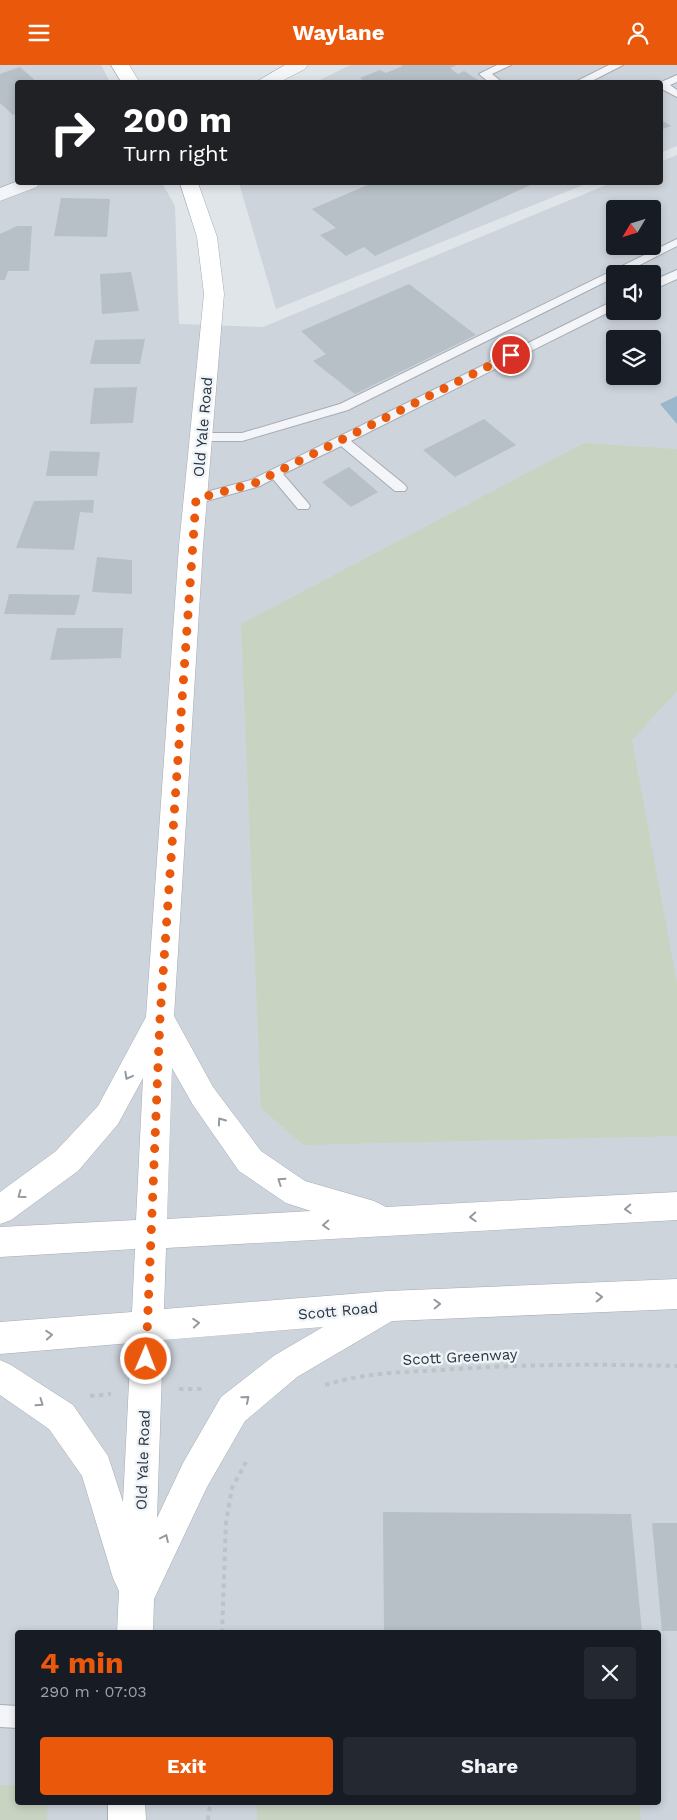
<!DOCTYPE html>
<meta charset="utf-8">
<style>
body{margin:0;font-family:"Work Sans",sans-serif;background:#242831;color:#f1f3f6;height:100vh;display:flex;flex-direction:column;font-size:19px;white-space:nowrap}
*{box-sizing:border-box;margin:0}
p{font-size:16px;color:#9ea1a6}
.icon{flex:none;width:28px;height:28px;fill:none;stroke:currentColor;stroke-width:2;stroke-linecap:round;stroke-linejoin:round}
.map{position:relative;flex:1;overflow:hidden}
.details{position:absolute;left:15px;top:1565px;width:646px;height:175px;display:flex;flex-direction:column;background:#171b24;border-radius:5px;box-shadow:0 2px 8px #0003}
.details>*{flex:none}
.top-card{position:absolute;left:15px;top:15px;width:648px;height:105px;border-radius:5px;box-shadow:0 2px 8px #0003;background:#202124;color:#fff;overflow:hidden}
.needle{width:32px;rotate:232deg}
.buttons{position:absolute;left:606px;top:135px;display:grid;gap:10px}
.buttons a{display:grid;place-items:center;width:55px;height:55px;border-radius:5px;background:#171b24;box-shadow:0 2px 8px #0003;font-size:25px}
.pin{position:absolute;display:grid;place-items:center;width:42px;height:42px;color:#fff;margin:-21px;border:2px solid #fff;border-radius:50%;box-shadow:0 1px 5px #0007}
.me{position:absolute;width:55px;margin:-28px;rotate:1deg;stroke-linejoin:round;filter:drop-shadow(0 0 4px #0008)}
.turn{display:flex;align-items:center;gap:18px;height:105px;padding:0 25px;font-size:22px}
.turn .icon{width:65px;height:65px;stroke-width:2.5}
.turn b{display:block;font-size:35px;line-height:42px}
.round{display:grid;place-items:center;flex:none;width:52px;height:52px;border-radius:5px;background:#242831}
.overview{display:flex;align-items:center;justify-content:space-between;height:85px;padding:0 25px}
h1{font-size:30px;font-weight:700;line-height:38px;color:#ea580c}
.cta{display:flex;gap:10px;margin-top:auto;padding:10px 25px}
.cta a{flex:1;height:58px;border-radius:5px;background:#ea580c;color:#fff;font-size:20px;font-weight:700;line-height:58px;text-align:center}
.cta a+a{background:#242831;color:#f1f3f6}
header{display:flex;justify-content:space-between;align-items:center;height:65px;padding:0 25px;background:#ea580c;color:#fff;font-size:22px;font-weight:700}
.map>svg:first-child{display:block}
.built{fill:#ced4dc;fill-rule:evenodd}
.green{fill:#c8d4c1}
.water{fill:#9ab7cb}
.building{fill:#b7bfc7}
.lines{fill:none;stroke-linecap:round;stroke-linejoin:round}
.lane-casing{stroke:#a5acb4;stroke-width:2}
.street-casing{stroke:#a5acb4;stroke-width:1}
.secondary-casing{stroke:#a5acb4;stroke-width:1}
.path{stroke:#bec3c9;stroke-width:4;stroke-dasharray:4.5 4.5;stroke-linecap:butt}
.lane{fill:#f3f5f8;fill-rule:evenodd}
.street{fill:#f3f5f8;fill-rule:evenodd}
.secondary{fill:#fff;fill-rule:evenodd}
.oneway{stroke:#949aa0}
.route{stroke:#ea580c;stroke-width:9;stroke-dasharray:0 16.2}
.labels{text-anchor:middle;stroke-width:5;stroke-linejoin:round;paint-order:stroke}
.street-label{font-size:15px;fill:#283442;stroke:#f0f4f7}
</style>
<header><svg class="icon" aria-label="menu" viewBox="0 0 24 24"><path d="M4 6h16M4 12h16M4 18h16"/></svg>Waylane<svg class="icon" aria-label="person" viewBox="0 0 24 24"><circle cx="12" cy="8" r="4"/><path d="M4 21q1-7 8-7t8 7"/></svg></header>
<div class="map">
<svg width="677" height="1755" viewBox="0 0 677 1755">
<rect width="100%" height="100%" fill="#e0e5ea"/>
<g class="built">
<path d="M0,0H101L110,17L18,18V118H162L175,141L179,259L263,262L611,118H660V97L677,90V1755H0ZM615,144H652V181H615ZM615,209H652V246H615ZM615,274H652V311H615ZM18,1568H659V1738H18Z"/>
<polygon points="350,0 677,0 677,81 660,88 660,18 314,18"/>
<polygon points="239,118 588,118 276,244"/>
</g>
<g class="green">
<polygon points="584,378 677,384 677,626 632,675 677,918 677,1071 303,1080 261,1043 241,559"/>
<polygon points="0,1720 17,1720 18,1738 48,1738 47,1755 0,1755"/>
<polygon points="257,1738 639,1738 641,1755 257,1755"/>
</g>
<polygon class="water" points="677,331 677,359 660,339"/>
<g class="building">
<polygon points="401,0 457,0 450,3 458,9 464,6 481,17 366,17 360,13 380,5 386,8 403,1"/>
<polygon points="20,2 38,18 18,18 18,48 13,50 0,38 0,9"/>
<polygon points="660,54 671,61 660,65"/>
<polygon points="372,118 535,118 375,191 364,182 346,191 320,170 336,163 312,144"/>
<polygon points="61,133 110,134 107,172 54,171"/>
<polygon points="17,161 32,161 29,206 8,206 5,215 0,215 0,169"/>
<polygon points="131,207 139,246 102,249 100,209"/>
<polygon points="409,219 476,270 355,329 313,296 326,289 301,266"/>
<polygon points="145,274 140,299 90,299 95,275"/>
<polygon points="137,322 133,358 90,359 94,323"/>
<polygon points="484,354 516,380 455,412 423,385"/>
<polygon points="50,386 100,387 97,411 46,411"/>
<polygon points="349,402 378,427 351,442 322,417"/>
<polygon points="94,435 93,448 80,447 74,485 16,483 34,436"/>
<polygon points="97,492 132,495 132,529 92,527"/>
<polygon points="9,529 80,530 75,550 4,549"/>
<polygon points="57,563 123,563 121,593 50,595"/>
<polygon points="383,1447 631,1449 642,1568 384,1568"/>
<polygon points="652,1458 677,1458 677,1566 662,1566"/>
</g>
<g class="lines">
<defs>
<g id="lane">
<polygon points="497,0 511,0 492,9 503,18 490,18 479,9"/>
<polygon points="609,0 623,0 588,18 573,18"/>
<polygon points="677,10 677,17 670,20 677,25 677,32 660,23 659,18"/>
<polygon points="677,174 677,181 622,209 615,209 615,212 348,345 242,376 202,376 196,372 202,368 242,368 340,339"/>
<polygon points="677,205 677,214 652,225 652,216"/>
<polygon points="615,235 615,244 351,376 405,420 407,423 405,426 395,426 341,381 283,409 308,438 310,441 308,444 298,444 273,414 260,421 196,439 189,434 191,431 251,415"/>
<polygon points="0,1640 18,1641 18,1663 0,1662"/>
</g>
<g id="street">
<polygon points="285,0 308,0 305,4 278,18 254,18"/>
<polygon points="18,116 39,118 37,122 0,136 0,123"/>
</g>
<g id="secondary">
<polygon points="111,0 129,0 140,18 122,18"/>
<path d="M180,118H198L217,172L224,229L203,481L174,951L213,1022L261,1086L305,1116L374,1136L386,1142L677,1127V1155L166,1183L164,1244L388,1226L677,1214V1244L392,1256L297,1312L245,1356L207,1422L154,1534L153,1568H117L119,1526L113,1513L82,1411L49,1364L0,1330V1295L11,1300L73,1340L108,1391L123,1437L131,1278L0,1289V1257L132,1247L135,1184L0,1192V1162L136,1155L143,1013L118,1059L78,1106L11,1155L0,1159V1127L56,1086L98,1041L146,952L179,481L204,229L197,172ZM172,1003L193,1040L239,1106L286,1138L311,1146L167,1154ZM323,1262L275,1290L221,1332L183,1398L157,1453L163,1275Z"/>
<polygon points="108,1738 145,1738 146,1755 108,1755"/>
</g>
</defs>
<use href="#lane" class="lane-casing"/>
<use href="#street" class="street-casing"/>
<use href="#secondary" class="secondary-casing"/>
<g class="path">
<path d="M325,1320C363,1308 402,1307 441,1305C520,1299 598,1299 677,1301"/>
<polyline points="179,1324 203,1324"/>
<polyline points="90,1331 111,1329"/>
<polyline points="222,1568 226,1457 232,1423 246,1397"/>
<polyline points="208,1755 210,1738"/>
</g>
<use href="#lane" class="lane"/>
<use href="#street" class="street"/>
<use href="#secondary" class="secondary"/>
</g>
<defs><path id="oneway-chevron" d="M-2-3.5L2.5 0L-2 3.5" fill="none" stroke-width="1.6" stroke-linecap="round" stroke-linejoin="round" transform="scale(1.25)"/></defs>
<g class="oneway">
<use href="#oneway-chevron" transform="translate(128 1011) rotate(118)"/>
<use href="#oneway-chevron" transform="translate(221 1056) rotate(-126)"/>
<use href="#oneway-chevron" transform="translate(281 1116) rotate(-146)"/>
<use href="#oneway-chevron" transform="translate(21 1130) rotate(144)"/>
<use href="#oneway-chevron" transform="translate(628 1144) rotate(177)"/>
<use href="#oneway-chevron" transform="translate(473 1152) rotate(177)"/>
<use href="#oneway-chevron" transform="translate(326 1160) rotate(177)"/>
<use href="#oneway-chevron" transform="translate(599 1232) rotate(-2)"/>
<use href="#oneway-chevron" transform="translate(437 1239) rotate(-2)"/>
<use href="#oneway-chevron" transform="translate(196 1258) rotate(-4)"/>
<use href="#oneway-chevron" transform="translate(49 1270) rotate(-4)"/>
<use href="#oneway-chevron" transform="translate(246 1334) rotate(-40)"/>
<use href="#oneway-chevron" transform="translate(40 1338) rotate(35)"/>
<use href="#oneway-chevron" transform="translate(165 1473) rotate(-65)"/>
</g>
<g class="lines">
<polyline class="route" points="146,1294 160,953 196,434 255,418 511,290"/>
</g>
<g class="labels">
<g class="street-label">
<text transform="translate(203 362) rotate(-85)" y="5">Old Yale Road</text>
<text transform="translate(338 1246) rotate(-5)" y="5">Scott Road</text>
<text transform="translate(460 1292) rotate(-3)" y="5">Scott Greenway</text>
<text transform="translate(143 1395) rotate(-88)" y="5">Old Yale Road</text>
</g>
</g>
</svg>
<div class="buttons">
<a><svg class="needle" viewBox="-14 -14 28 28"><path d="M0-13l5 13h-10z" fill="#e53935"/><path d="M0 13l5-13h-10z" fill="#9ea1a6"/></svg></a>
<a><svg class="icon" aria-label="sound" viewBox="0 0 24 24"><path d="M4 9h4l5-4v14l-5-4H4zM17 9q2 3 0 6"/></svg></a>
<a><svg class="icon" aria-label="layers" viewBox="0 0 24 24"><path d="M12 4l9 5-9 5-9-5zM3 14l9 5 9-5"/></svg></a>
</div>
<div class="pin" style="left:511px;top:290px;background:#d93025"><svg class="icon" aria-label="arrive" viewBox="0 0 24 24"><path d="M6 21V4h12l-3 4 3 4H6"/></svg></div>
<svg class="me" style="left:146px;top:1294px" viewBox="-20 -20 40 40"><circle r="17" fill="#ea580c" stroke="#fff" stroke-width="3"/><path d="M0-11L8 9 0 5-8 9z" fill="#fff"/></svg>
<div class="top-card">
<div class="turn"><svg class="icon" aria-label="right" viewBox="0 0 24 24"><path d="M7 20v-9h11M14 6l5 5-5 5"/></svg><div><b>200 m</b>Turn right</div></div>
</div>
<section class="details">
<div class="overview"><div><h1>4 min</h1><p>290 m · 07:03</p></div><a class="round"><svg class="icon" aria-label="close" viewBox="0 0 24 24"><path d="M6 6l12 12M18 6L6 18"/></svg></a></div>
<div class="cta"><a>Exit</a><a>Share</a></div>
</section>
</div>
